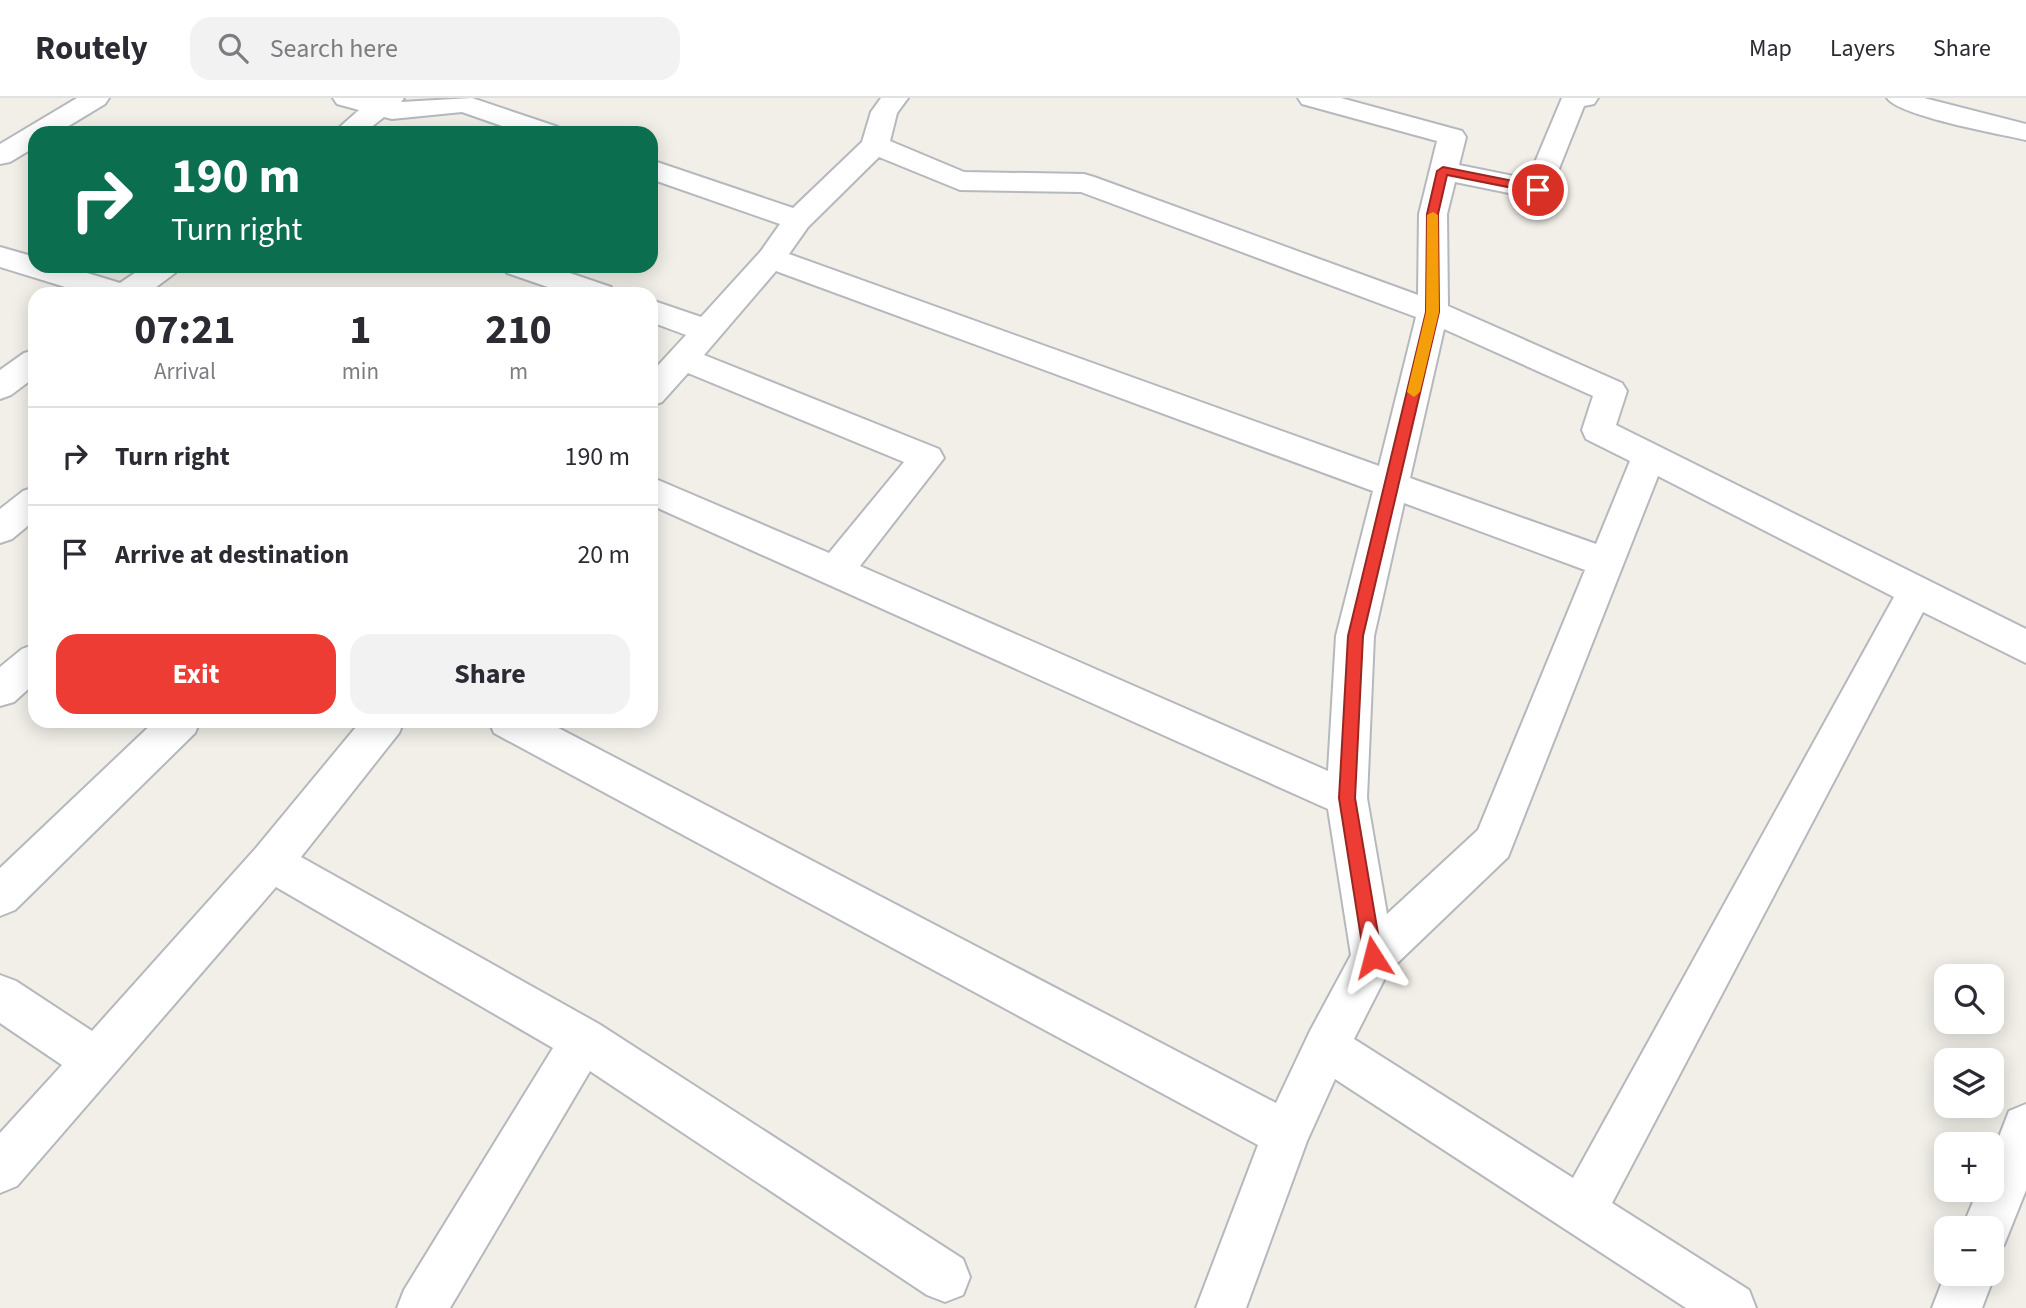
<!DOCTYPE html>
<meta charset="utf-8">
<style>
body{margin:0;font-family:"Source Sans 3",sans-serif;background:#f2f2f3;color:#2b2b33;height:100vh;display:flex;flex-direction:column;font-size:26px;white-space:nowrap}
*{box-sizing:border-box;margin:0}
p{font-size:23px;color:#7c7c81}
.icon{flex:none;width:38px;height:38px;fill:none;stroke:currentColor;stroke-width:2;stroke-linecap:round;stroke-linejoin:round}
.map{position:relative;flex:1;overflow:hidden}
.panel{position:absolute;left:28px;top:189px;width:630px;height:441px;display:flex;flex-direction:column;background:#fff;border-radius:21px;box-shadow:0 4px 18px #0003}
.panel>*{flex:none}
.top-card{position:absolute;left:28px;top:28px;width:630px;height:147px;border-radius:21px;box-shadow:0 4px 18px #0003;background:#0b6e4f;color:#fff;overflow:hidden}
.fabs{position:absolute;left:1934px;top:866px;display:grid;gap:14px}
.fabs a{display:grid;place-items:center;width:70px;height:70px;border-radius:14px;background:#fff;box-shadow:0 4px 18px #0003;font-size:35px}
.pin{position:absolute;display:grid;place-items:center;width:60px;height:60px;color:#fff;margin:-30px;border:4px solid #fff;border-radius:50%;box-shadow:0 2px 7px #0007}
.me{position:absolute;width:77px;margin:-38px;rotate:351deg;stroke-linejoin:round;filter:drop-shadow(0 0 5px #0008)}
.turn{display:flex;align-items:center;gap:24px;height:147px;padding:0 28px;font-size:32px}
.turn .icon{width:91px;height:91px;stroke-width:2.5}
.turn b{display:block;font-size:49px;line-height:60px}
.eta{display:flex;justify-content:space-evenly;align-items:center;height:119px;text-align:center}
.eta b{font-size:42px;font-weight:700;line-height:49px}
.button{display:flex;gap:14px;margin-top:auto;padding:14px 28px}
.button a{flex:1;height:80px;border-radius:21px;background:#ec3c33;color:#fff;font-size:28px;font-weight:700;line-height:80px;text-align:center}
.button a+a{background:#f2f2f3;color:#2b2b33}
ul{padding:0;list-style:none}
li{display:flex;align-items:center;gap:21px;height:98px;padding:0 28px;border-top:2px solid #e1e1e2}
li div{flex:1}
li b{display:block;font-size:26px}
li em{font-style:normal}
header{display:flex;align-items:center;gap:42px;box-sizing:border-box;height:98px;padding:0 35px;background:#fff;border-bottom:2px solid #e1e1e2}
header strong{font-size:33px}
nav{display:flex;gap:38px;margin-inline-start:auto;font-size:24px}
.search{width:490px;height:63px;background:#f2f2f3;display:flex;align-items:center;gap:18px;box-sizing:border-box;padding:0 24px;border-radius:21px;color:#7c7c81;font-size:26px}
.map>svg:first-child{display:block}
.lines{fill:none;stroke-linecap:round;stroke-linejoin:round}
.minor-casing{stroke:#b5b8bc;stroke-width:4}
.minor{fill:#fff;fill-rule:evenodd}
.route{fill:#ec3c33;stroke:#992721;stroke-width:2}
.slow{fill:#f59e0b}
</style>
<header>
<strong>Routely</strong>
<div class="search"><svg class="icon" aria-label="search" viewBox="0 0 24 24"><circle cx="10" cy="10" r="6"/><path d="M15 15l6 6"/></svg>Search here</div>
<nav><a>Map</a><a>Layers</a><a>Share</a></nav>
</header>
<div class="map">
<svg width="2026" height="1210" viewBox="0 0 2026 1210">
<rect width="100%" height="100%" fill="#f1efe8"/>
<g class="lines">
<defs>
<g id="minor">
<polygon points="77,0 109,0 105,6 57,35 35,35 35,49 10,64 0,66 0,46"/>
<polygon points="333,0 404,0 401,4 472,0 558,29 562,35 522,35 462,14 392,21 384,19 364,35 333,35 359,12 337,6"/>
<path d="M881,0H908L897,15L890,43L964,74L1084,76L1094,79L1418,197L1419,116L1437,43L1302,6L1298,0H1341L1462,33L1466,39L1459,67L1528,81L1562,0H1598L1594,6L1584,8L1548,98L1538,101L1455,84L1447,116L1448,208L1622,285L1627,293L1616,327L2026,531V565L1923,514L1612,1105L1749,1192L1756,1210H1686L1335,981L1307,1043L1246,1210H1196L1258,1047L494,635L489,623H545L1276,1005L1310,933L1351,857L1328,711L651,407V379L829,455L904,364L688,275L662,304L651,308V275L686,237L651,224V202L701,219L761,153L780,126L651,81V62L793,110L862,44L871,14ZM879,59L960,92L1081,94L1416,219L1379,368L789,156L808,129ZM776,173L1373,393L1336,538L1328,673L860,468L944,360L939,351L704,257ZM1444,231L1593,298L1582,332L1586,341L1630,363L1596,446L1410,380ZM1658,378L1894,499L1573,1080L1354,941L1388,874L1508,759ZM1404,405L1585,472L1478,732L1387,816L1367,700L1374,538Z"/>
<path d="M1887,0H1924L2026,26V42C2000,36 1899,18 1887,0Z"/>
<polygon points="0,149 35,159 35,168 64,168 120,185 145,168 180,168 175,175 147,196 88,196 0,169"/>
<polygon points="502,168 549,168 611,189 615,196 568,196 507,175"/>
<polygon points="35,252 35,279 11,297 0,301 0,272 24,255"/>
<polygon points="35,389 35,422 12,441 0,445 0,411 23,393"/>
<polygon points="35,546 35,585 14,604 0,608 0,569 22,551"/>
<polygon points="155,623 200,623 195,635 15,812 0,818 0,770"/>
<polygon points="361,623 404,623 399,635 301,759 599,926 963,1161 970,1179 963,1197 945,1204 927,1197 590,973 450,1210 397,1210 404,1192 553,950 276,789 17,1088 0,1095 0,1035 62,967 0,925 0,877 16,883 92,933 256,750"/>
<polygon points="2026,1006 2026,1092 2004,1147 1992,1153 1992,1130 1962,1130 1978,1092 1992,1092 1992,1057 2009,1013"/>
<polygon points="1992,1168 1995,1176 1982,1210 1932,1210 1946,1174 1946,1176 1992,1176"/>
</g>
</defs>
<use href="#minor" class="minor-casing"/>
<use href="#minor" class="minor"/>
</g>
<polygon class="route" points="1443,69 1538,88 1544,92 1538,95 1447,77 1438,116 1439,214 1363,538 1355,700 1382,859 1380,865 1373,868 1367,865 1364,859 1339,700 1348,538 1426,214 1427,116 1437,73"/>
<polygon class="slow" points="1433,114 1438,117 1439,214 1420,294 1414,299 1407,294 1426,214 1427,117"/>
</svg>
<div class="fabs">
<a><svg class="icon" aria-label="search" viewBox="0 0 24 24"><circle cx="10" cy="10" r="6"/><path d="M15 15l6 6"/></svg></a>
<a><svg class="icon" aria-label="layers" viewBox="0 0 24 24"><path d="M12 4l9 5-9 5-9-5zM3 14l9 5 9-5"/></svg></a>
<a>+</a>
<a>−</a>
</div>
<div class="pin" style="left:1538px;top:92px;background:#d93025"><svg class="icon" aria-label="arrive" viewBox="0 0 24 24"><path d="M6 21V4h12l-3 4 3 4H6"/></svg></div>
<svg class="me" style="left:1373px;top:859px" viewBox="-20 -20 40 40"><path d="M0-17L14 15 0 8-14 15z" fill="#ec3c33" stroke="#fff" stroke-width="4"/></svg>
<div class="top-card">
<div class="turn"><svg class="icon" aria-label="right" viewBox="0 0 24 24"><path d="M7 20v-9h11M14 6l5 5-5 5"/></svg><div><b>190 m</b>Turn right</div></div>
</div>
<section class="panel">
<div class="eta">
<div><b>07:21</b><p>Arrival</p></div>
<div><b>1</b><p>min</p></div>
<div><b>210</b><p>m</p></div>
</div>
<ul>
<li><svg class="icon" aria-label="right" viewBox="0 0 24 24"><path d="M7 20v-9h11M14 6l5 5-5 5"/></svg><div><b>Turn right</b></div><em>190 m</em></li>
<li><svg class="icon" aria-label="arrive" viewBox="0 0 24 24"><path d="M6 21V4h12l-3 4 3 4H6"/></svg><div><b>Arrive at destination</b></div><em>20 m</em></li>
</ul>
<div class="button"><a>Exit</a><a>Share</a></div>
</section>
</div>
